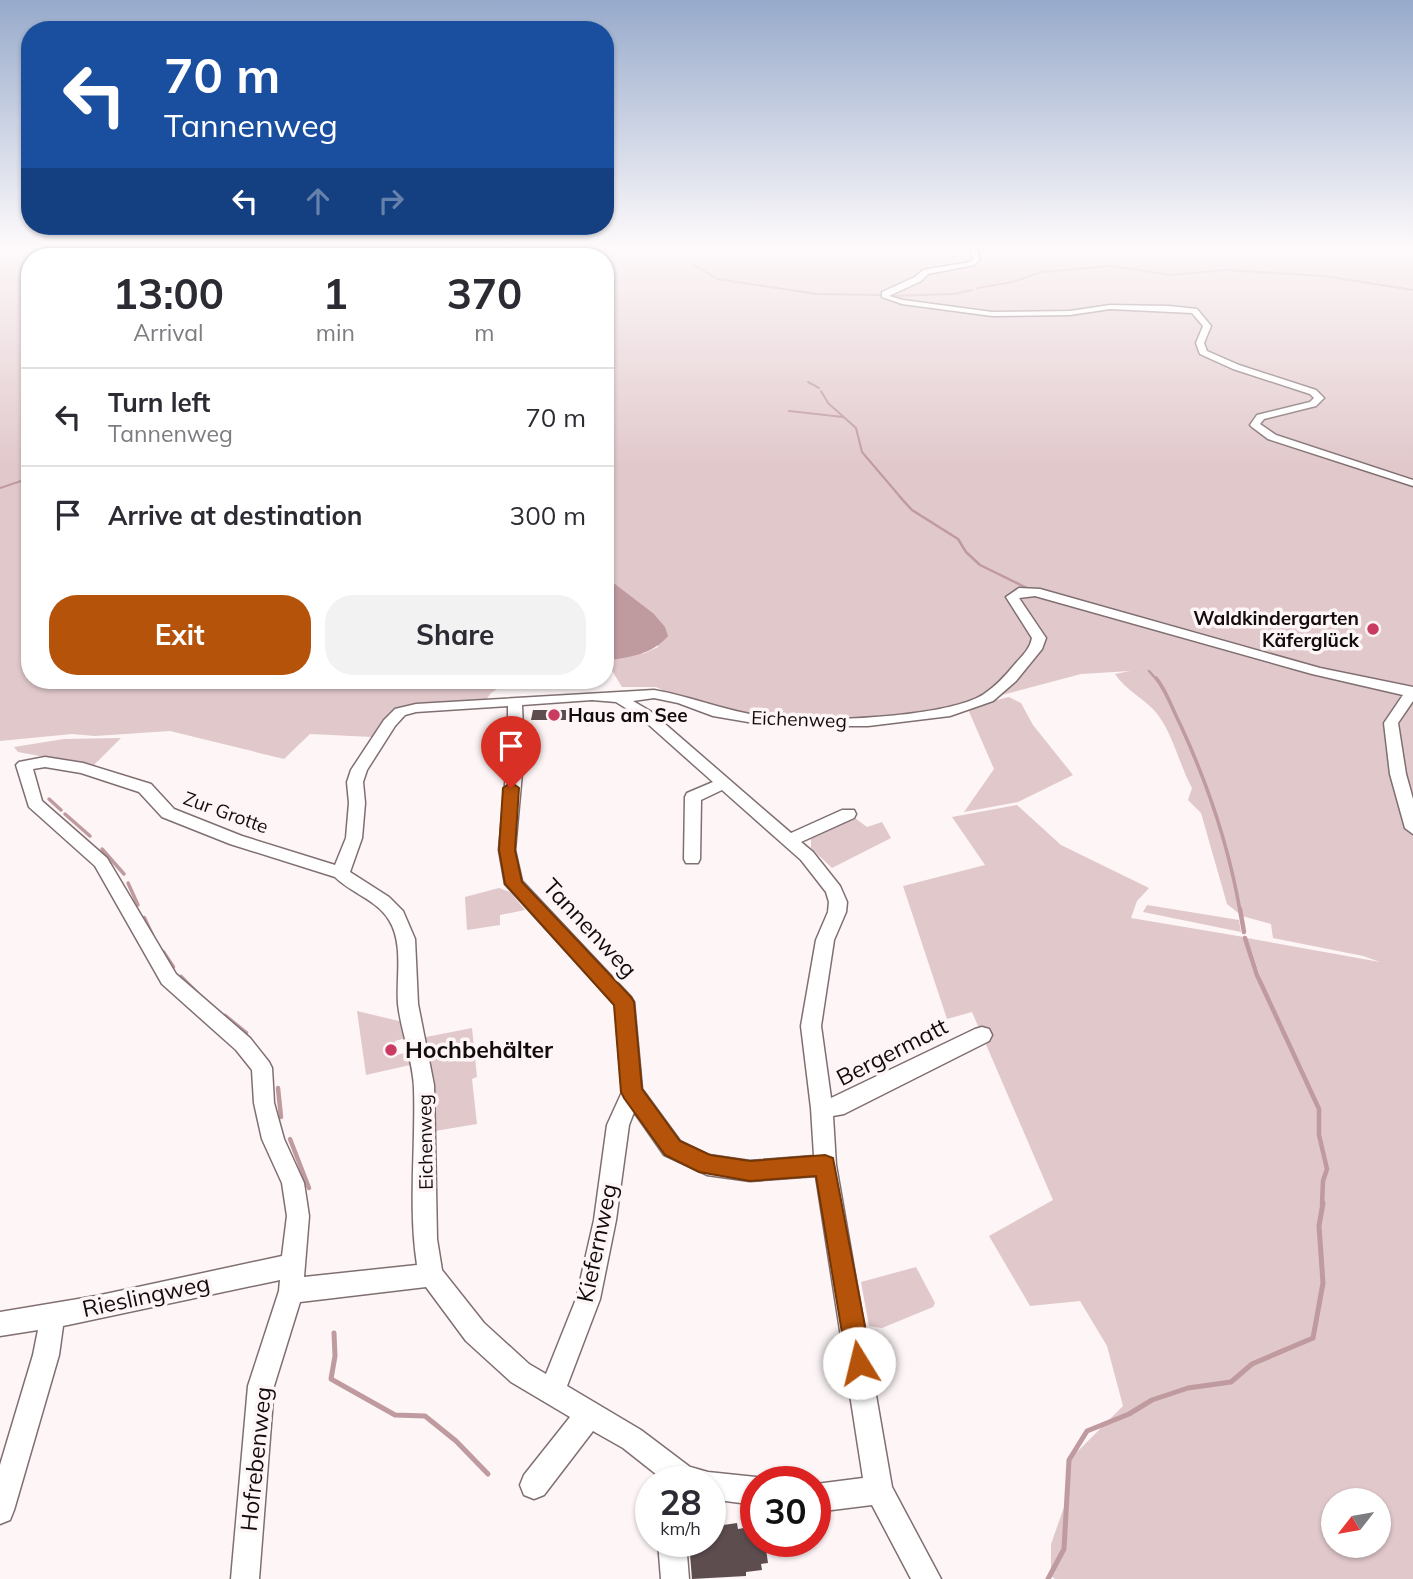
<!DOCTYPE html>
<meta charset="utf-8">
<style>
body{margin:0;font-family:Mulish,sans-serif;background:#f2f2f3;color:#2b2b33;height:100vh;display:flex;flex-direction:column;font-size:26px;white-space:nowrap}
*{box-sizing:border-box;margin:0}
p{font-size:23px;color:#7c7c81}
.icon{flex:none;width:38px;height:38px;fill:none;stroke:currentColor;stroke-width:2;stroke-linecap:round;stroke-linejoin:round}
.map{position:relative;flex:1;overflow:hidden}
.sheet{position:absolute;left:21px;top:248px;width:593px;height:441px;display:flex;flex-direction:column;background:#fff;border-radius:28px;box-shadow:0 2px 5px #0004}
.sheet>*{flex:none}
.top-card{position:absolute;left:21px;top:21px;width:593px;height:214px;border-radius:28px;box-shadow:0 2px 5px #0004;background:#1a4fa0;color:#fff;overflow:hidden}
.needle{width:46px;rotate:239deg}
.tools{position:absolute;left:1321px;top:1488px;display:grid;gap:14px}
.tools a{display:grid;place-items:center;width:70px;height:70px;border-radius:50%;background:#fff;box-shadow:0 2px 5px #0004;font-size:35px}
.speed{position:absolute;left:635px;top:1466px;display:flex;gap:14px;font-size:35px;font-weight:700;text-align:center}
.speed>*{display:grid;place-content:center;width:91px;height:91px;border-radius:50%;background:#fff;box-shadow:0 2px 5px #0004;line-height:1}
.speed small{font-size:18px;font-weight:400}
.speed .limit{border:10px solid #d22;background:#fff;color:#111}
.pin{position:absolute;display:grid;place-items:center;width:60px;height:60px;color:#fff;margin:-72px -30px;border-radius:50% 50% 50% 0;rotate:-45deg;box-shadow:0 0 7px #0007}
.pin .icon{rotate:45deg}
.me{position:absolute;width:77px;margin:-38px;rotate:351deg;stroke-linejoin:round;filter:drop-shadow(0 0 5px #0008)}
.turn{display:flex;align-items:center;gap:24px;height:147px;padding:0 28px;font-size:32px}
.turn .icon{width:91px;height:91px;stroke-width:2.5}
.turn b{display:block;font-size:49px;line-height:60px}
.lanes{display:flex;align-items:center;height:66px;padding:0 28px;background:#0003;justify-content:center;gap:35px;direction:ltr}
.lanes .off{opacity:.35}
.eta{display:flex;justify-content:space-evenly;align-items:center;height:119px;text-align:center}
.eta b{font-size:42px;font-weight:700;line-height:49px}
.cta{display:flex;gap:14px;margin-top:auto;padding:14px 28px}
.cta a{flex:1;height:80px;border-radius:28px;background:#b45309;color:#fff;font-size:28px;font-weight:700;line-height:80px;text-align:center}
.cta a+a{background:#f2f2f3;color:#2b2b33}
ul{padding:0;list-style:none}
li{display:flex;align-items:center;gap:21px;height:98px;padding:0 28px;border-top:2px solid #e1e1e2}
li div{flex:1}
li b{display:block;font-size:26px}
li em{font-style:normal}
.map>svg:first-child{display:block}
.green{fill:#e1c8cb;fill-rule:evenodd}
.water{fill:#bf9a9f}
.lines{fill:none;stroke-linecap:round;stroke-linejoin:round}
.stream-far4{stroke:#bf9a9f;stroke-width:2}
.stream-far3{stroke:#bf9a9f;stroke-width:2.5}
.stream-far2{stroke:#bf9a9f;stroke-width:3.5}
.stream-far1{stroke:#bf9a9f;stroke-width:4.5}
.stream{stroke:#bf9a9f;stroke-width:5}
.building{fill:#5d4d4f}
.minor-casing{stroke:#806f71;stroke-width:3}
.minor{fill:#fff;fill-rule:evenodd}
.route{fill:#b45309;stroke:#753606;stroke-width:2}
.poi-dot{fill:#ca3b61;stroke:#fdf5f6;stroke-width:2.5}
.labels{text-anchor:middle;stroke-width:7;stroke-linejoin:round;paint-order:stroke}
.poi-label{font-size:19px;font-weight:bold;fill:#130c0d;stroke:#fdf5f6;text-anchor:end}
.street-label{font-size:19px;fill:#130c0d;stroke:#fdf5f6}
.near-street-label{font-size:23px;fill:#130c0d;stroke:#fdf5f6}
.near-poi-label{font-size:23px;font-weight:bold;fill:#130c0d;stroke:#fdf5f6;text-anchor:start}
</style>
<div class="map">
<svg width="1413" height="1579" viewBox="0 0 1413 1579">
<rect width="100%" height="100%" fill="#fdf5f6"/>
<g class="green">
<path d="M0,245H1413V1579H1055L1051,1576V1544L1069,1493V1460L1123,1406L1107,1346L1080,1301L1030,1306L989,1236L1053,1200L972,1012L947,1019L903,886L985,865L952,817L1017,805L1061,845L1149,888L1137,901L1131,918L1244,937L1256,976L1267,996L1247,938L1380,962L1363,956L1273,938L1271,924L1242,916L1227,904L1201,813L1188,800L1192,788C1179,764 1174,737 1158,715C1146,699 1126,691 1115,674L1130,671L1081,674L976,702L868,722H771L681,699L656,687H622L606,661L645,653L658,647L653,613L606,577V257H30V681H509L491,693L486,700L402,707L372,737L310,734L284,759L170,731L95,736L72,734L0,741ZM1334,1500H1379V1545H1334Z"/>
<polygon points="1009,697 1021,703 1033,725 1073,775 1018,802 964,812 994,769 967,707"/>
<polygon points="121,738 93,766 18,752 14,747 64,739"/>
<polygon points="855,818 867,827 882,822 891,838 832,868 811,848 811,839"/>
<polygon points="499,888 510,892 525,910 500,915 500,925 467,930 465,897"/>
<polygon points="1147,905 1239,920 1241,932 1143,912"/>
<polygon points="357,1011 403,1022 406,1038 395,1041 397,1055 408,1052 410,1065 366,1075"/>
<polygon points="472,1028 477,1077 472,1079 477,1124 435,1131 421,1038"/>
<polygon points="916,1267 935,1303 933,1307 882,1328 869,1326 861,1282"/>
</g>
<path class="water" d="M606,577L653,613L665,627L668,636C652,655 629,657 606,661Z"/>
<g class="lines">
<g class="stream-far4">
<polyline points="692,264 716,278"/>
<polyline points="717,279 817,294 882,295"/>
<polyline points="977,288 1012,282 1042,272 1111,266 1171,275 1225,270 1325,276 1413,290"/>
<polyline points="888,296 954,294 972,290"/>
<polyline points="808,382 819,388"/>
<polyline points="821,391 828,403 856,428 862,452 902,499"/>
<polyline points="789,411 843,417"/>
<polyline points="0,488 30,478"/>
</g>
<g class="stream-far3">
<polyline points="900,497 912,510 958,539 966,552 980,565 1031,590"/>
<polyline points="1149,671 1157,680"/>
</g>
<g class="stream-far2">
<path d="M1156,678C1167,691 1173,711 1181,726C1208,785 1229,847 1240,911"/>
<polyline points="49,799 61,810"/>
<polyline points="65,814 90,836"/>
<polyline points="102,849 124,874"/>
<polyline points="128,883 138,905"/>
</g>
<g class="stream-far1">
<polyline points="1240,909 1244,932"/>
<polyline points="144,918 152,935"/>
<polyline points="1245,938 1257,975 1319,1109 1319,1135 1327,1169 1323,1181 1322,1205"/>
<polyline points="163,952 173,967"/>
<polyline points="181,977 197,993"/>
<polyline points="225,1016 246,1033"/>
<polyline points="278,1088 281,1117"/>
<polyline points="290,1139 309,1188"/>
</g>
<g class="stream">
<polyline points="334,1333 335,1356 331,1379 395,1415 425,1416 456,1441 488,1474"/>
<polyline points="1048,1579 1064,1549 1069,1460 1087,1431 1129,1414 1152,1400 1188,1388 1231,1382 1252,1364 1313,1338 1323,1283 1319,1226 1323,1203"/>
</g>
</g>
<g class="building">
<polygon points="533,710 577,710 576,720 531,720"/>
<polygon points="737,1523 738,1529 756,1526 756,1542 765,1542 768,1563 761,1564 762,1570 746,1572 746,1576 692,1579 689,1542 710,1542 710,1527"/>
</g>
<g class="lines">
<defs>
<g id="minor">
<polygon points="969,245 975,245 980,260 974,265 928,274 921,281 889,296 903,300 992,312 1070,311 1110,305 1169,306 1197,309 1211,326 1204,343 1207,351 1239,365 1316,390 1324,398 1316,406 1264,419 1260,424 1276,435 1413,480 1413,486 1268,439 1252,427 1250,425 1257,415 1310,402 1314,398 1310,394 1233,369 1200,354 1196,343 1203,326 1192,313 1110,309 1070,315 992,316 902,304 882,297 882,292 915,277 923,270 970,262 973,259"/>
<path d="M1019,588L1040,589L1320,668L1413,687V701L1398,723L1406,774L1413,799V834L1405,828L1390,774L1384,723L1403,695L1312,674L1035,596L1019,598L1046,638L1042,649L1016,681L993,701L950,716L868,726H771L713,716L678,703L654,698L633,701L650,711L791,833L842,810H854L856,814L854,818L801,842L813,852L840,886L847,902L846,912L834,940L821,1026L831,1098L975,1029L982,1027L989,1029L992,1035L989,1041L844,1114L833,1116L836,1165L892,1487L941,1579H911L872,1505L816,1512V1484L863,1478L816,1176L750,1181L707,1175L664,1155L634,1112L629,1125L616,1220L600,1299L567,1386L641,1430L690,1467L708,1472L756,1477L766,1481L756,1482V1505L710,1499V1482H666L623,1448L593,1431L544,1495L534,1499L524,1495L520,1485L524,1475L570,1417L511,1382L466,1341L426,1287L300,1302L274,1386L259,1579H231L248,1386L279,1291L280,1280L63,1326L59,1355L14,1510L10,1520L0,1524V1465L33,1355L38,1330L0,1336V1312L96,1296L282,1256L287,1216L282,1183L262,1139L254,1103L252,1070L236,1050L162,984L95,866L29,807L16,765L19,762L45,757L83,763L151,784L174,809L242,836L335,865L346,838L349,803L347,782L351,770L384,720L395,709L416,704L654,690C694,697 727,712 768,717C813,723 948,718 984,694C996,686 1006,675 1015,664C1022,656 1030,649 1032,638L1006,597ZM592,700L616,702L640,717L713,782L687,793L685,797L684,859L686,863H698L700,859L701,800L722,790L801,860L826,892L829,902L828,912L816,940L801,1026L811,1108L814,1156L750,1161L709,1155L680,1141L642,1089L634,1002L631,997L522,881L515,850L524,751L522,705ZM508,706V751L499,850L505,884L615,1005L622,1092L607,1125L594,1220L576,1299L546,1374L529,1364L484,1323L442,1270L437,1239L434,1085L418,1004L415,939L403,911L389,897L350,872L362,838L365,803L363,782L367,770L395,726L405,715L416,712ZM45,767L81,773L139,792L162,817L230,844L335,877C351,893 377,900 389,920C404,944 396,977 398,1004C401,1032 413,1060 414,1088C416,1147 408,1207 417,1265L304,1277L309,1216L304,1183L284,1139L274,1103L272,1068L269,1062L250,1038L176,974L107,858L42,801L33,769Z"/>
<polygon points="658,1542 686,1542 689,1579 661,1579"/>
</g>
</defs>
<use href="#minor" class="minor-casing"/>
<use href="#minor" class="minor"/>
</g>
<linearGradient id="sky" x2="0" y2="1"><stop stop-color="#97aacb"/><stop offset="0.53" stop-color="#fefafb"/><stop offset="1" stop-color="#fefafb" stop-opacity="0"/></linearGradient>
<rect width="1413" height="466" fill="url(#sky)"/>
<polygon class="route" points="511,782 519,788 515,850 522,882 631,997 634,1002 642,1089 680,1141 710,1155 750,1161 825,1155 833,1158 872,1363 868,1372 859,1376 850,1372 847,1363 816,1176 750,1181 699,1172 665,1155 624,1098 621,1092 614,1005 505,884 499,850 503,788"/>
<g class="poi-dot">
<circle cx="1373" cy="629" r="7"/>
<circle cx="554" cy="715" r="7"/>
<circle cx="391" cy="1050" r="7"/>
</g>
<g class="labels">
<g class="poi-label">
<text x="1359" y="625">Waldkindergarten<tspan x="1359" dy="22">Käferglück</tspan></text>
<text x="568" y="722" text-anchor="start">Haus am See</text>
</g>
<g class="street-label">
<text transform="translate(799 719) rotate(2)" y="7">Eichenweg</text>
<text transform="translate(226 812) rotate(20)" y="7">Zur Grotte</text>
<text transform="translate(425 1142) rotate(-91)" y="7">Eichenweg</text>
</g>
<g class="near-street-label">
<text transform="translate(590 928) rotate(47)" y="8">Tannenweg</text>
<text transform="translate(892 1052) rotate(-27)" y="8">Bergermatt</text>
<text transform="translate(597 1243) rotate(-78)" y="8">Kiefernweg</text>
<text transform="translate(146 1296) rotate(-12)" y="8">Rieslingweg</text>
<text transform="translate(256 1459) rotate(-84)" y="8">Hofrebenweg</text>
</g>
<g class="near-poi-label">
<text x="405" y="1058">Hochbehälter</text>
</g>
</g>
</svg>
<div class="tools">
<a><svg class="needle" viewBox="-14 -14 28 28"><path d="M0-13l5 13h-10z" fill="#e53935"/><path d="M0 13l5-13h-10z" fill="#7c7c81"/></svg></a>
</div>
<div class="speed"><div>28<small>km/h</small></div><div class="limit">30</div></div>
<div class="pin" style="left:511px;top:788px;background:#d93025"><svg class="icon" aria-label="arrive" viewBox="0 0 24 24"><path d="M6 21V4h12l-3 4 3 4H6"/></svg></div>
<svg class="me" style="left:859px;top:1363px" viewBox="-20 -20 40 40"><circle r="19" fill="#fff"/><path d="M0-13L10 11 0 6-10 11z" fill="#b45309"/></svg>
<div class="top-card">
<div class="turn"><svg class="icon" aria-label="left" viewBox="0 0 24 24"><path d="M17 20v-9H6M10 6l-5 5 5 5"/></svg><div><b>70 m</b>Tannenweg</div></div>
<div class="lanes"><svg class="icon" aria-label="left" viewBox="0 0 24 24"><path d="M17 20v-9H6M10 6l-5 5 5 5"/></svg><svg class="icon off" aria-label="ahead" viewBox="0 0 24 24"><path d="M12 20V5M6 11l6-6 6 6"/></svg><svg class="icon off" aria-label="right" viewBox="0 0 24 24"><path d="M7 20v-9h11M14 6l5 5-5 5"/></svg></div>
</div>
<section class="sheet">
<div class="eta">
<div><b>13:00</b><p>Arrival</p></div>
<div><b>1</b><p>min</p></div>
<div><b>370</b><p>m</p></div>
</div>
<ul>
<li><svg class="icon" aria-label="left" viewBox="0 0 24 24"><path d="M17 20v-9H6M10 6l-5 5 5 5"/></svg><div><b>Turn left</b><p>Tannenweg</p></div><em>70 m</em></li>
<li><svg class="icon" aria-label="arrive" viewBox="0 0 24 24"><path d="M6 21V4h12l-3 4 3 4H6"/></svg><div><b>Arrive at destination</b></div><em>300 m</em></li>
</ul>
<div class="cta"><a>Exit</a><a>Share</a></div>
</section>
</div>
